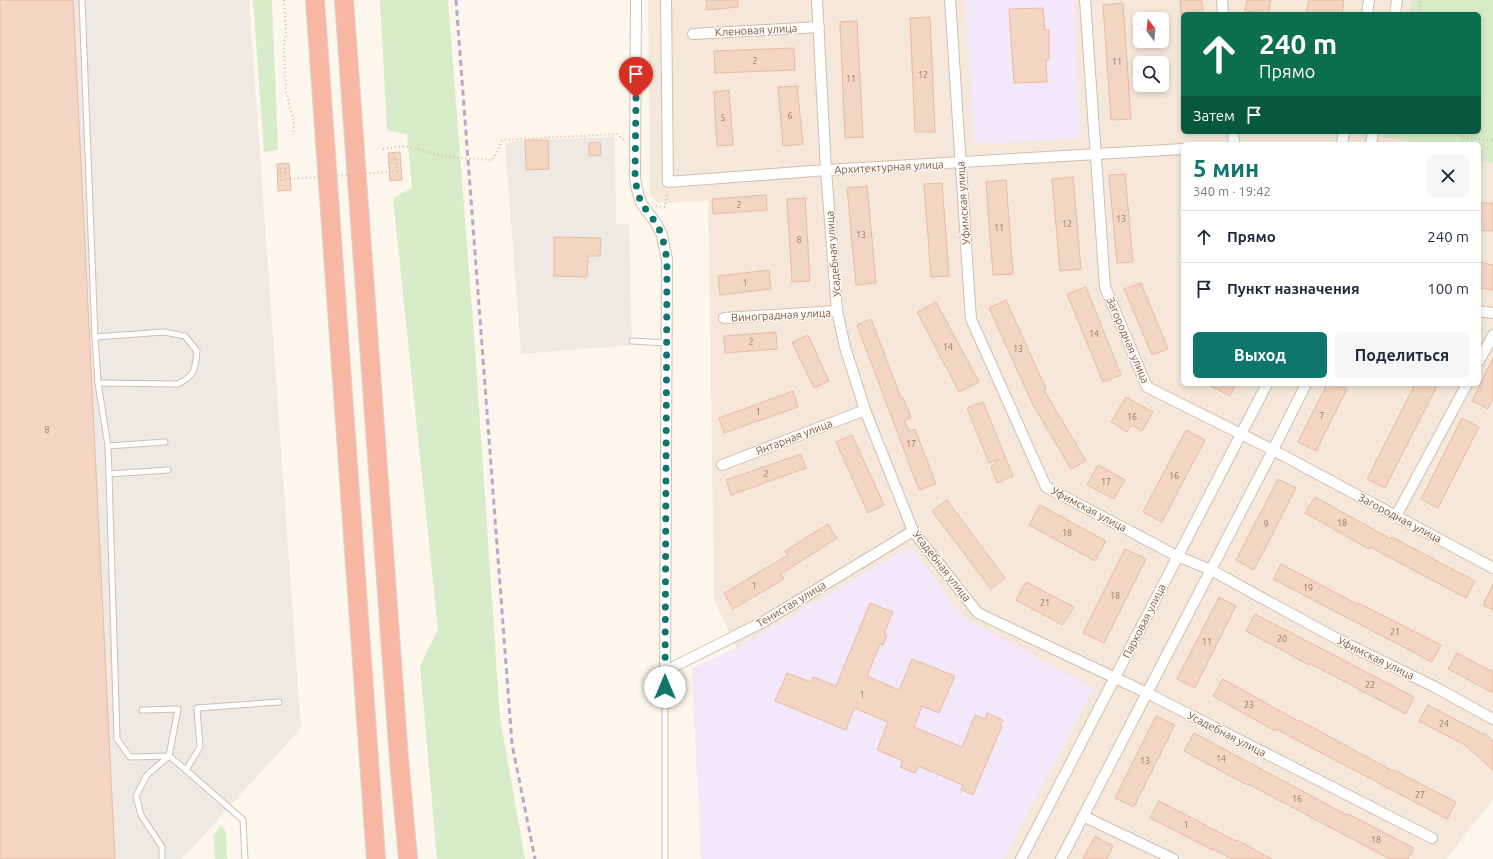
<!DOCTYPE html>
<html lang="ru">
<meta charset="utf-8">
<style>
body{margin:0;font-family:Ubuntu,sans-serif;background:#f6f6f7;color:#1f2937;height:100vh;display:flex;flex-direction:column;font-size:15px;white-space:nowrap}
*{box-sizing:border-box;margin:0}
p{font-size:13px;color:#747a83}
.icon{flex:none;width:22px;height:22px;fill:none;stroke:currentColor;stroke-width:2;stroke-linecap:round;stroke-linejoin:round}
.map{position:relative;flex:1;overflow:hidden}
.panel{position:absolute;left:1181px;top:142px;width:300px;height:244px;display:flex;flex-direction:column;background:#fff;border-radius:6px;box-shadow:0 2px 6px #0003}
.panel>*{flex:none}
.top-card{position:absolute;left:1181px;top:12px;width:300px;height:122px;border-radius:6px;box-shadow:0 2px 6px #0003;background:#0b6e4f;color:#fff;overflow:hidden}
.needle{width:26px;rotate:344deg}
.tools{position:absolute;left:1133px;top:12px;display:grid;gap:8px}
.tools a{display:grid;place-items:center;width:36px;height:36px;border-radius:6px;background:#fff;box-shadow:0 2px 6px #0003;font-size:20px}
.pin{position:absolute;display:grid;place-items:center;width:34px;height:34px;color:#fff;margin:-41px -17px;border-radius:50% 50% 50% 0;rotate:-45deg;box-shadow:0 0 4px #0007}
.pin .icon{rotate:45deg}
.me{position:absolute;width:44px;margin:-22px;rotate:0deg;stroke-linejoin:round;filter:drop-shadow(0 0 3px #0008)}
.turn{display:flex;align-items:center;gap:14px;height:84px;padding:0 12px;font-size:18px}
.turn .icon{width:52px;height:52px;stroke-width:2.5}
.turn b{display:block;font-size:28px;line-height:34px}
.then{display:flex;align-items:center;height:38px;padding:0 12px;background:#0003;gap:8px;font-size:15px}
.round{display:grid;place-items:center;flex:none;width:42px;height:42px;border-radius:6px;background:#f6f6f7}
.headline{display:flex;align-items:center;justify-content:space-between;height:68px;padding:0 12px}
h1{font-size:24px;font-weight:600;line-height:30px;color:#0f766e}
.button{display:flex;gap:8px;margin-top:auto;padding:8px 12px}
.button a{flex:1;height:46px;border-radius:6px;background:#0f766e;color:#fff;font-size:16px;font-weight:600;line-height:46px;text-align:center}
.button a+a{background:#f6f6f7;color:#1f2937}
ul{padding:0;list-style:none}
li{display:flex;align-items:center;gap:12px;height:52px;padding:0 12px;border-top:1px solid #e0e1e3}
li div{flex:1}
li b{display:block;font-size:15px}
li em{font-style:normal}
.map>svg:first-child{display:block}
.residential{fill:#f5e8da;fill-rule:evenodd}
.industrial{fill:#efe9e4}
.education{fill:#f3e8fa}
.green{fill:#d8ecc9}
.building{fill:#f3d5c3;stroke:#e6bba3}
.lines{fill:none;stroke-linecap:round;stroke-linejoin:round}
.lane-casing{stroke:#d1beb0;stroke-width:7}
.street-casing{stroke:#d1beb0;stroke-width:12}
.highway-casing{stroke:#dad1cd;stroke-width:20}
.path{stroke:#d9b8a5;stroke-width:2;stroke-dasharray:1 3;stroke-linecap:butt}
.lane{stroke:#fff;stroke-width:5}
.street{stroke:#fff;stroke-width:10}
.highway{stroke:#f7b7a3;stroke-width:18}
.rail{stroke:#b9a8c9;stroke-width:3;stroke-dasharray:6 4;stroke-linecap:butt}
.path-bridge{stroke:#d9b8a5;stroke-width:2;stroke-dasharray:1 3;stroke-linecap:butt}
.route{stroke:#0f766e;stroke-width:7;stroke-dasharray:0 12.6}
.labels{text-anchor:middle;stroke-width:3;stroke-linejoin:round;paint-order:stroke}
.number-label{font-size:9px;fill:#987a6a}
.street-label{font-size:11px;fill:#7a5c4d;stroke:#fffaf3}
</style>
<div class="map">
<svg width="1493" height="859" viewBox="0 0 1493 859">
<rect width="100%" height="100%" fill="#fdf6ec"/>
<path class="residential" d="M648,0H1493V799L1447,859H701L692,668L736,648L714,599L708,201L659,203L650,195ZM1183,14H1479V132H1183ZM1140,19H1162V41H1140ZM1140,63H1162V85H1140ZM1183,144H1479V384H1183Z"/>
<g class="industrial">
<polygon points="0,0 249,0 301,728 182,859 0,859"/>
<polygon points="615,137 616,224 629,224 632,345 521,354 505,143 525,140"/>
</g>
<g class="education">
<polygon points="965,0 1074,0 1081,138 974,144"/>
<polygon points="911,546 962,616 1094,689 1004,859 701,859 692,668 736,648"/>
</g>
<g class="green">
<polygon points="253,0 272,0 278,150 264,152"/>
<polygon points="380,0 448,0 475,348 500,718 525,859 437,859 420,666 438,629 393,198 412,188 407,134 387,130"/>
<polygon points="1412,0 1493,0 1493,163 1479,162 1479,144 1423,144 1385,137 1386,132 1479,132 1479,14 1409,14"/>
<polygon points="221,826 226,832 227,859 215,859 213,835"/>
</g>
<g class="building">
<polygon points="0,0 73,0 115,859 0,859"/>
<polygon points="706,0 738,0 738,7 707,10"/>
<polygon points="1180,0 1202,0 1203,14 1181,14"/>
<polygon points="1247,0 1271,0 1268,14 1245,11"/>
<polygon points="1309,0 1344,0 1342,14 1306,14"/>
<polygon points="1123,3 1131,119 1111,120 1103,5"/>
<polygon points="1043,8 1045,30 1049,30 1049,60 1046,60 1047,82 1014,83 1009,9"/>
<polygon points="930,17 935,132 915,132 910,18"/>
<polygon points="857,21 863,137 845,138 840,22"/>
<polygon points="794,48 795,70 715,73 714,51"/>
<polygon points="797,86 803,144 783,146 778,87"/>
<polygon points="729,90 733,145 717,146 714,92"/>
<polygon points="525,140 548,140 549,169 526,170"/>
<polygon points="600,142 601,155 589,156 589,143"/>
<polygon points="400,152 402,180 390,181 388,153"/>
<polygon points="289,163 291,190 278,191 277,164"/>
<polygon points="1125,174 1133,262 1117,263 1109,175"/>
<polygon points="1073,177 1081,269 1060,271 1052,179"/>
<polygon points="1006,180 1013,274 993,275 986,182"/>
<polygon points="942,183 949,276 931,277 924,184"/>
<polygon points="867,186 876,283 856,285 847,188"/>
<polygon points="766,195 767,210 713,214 712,199"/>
<polygon points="805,198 810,281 792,282 787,199"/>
<polygon points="1479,203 1493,203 1493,231 1479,230"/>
<polygon points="554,237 601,238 600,256 588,256 587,277 554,276"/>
<polygon points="1479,262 1493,265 1493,290 1479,288"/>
<polygon points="769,270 771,289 720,295 718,276"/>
<polygon points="1141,283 1168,349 1152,355 1124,289"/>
<polygon points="1086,287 1121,375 1103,382 1067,294"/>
<polygon points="1006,300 1046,389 1044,390 1086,461 1071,469 1033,405 989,308"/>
<polygon points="936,302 979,382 959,392 917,312"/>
<polygon points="871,319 901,398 903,398 911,417 904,421 909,431 915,429 936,484 919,490 857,325"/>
<polygon points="776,332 777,349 725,353 724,336"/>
<polygon points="808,335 829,381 814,388 792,342"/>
<polygon points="1493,358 1493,399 1488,409 1472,401"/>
<polygon points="1207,384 1236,384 1230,396"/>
<polygon points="1327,384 1337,384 1347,389 1316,451 1298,442"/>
<polygon points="1415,384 1438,384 1385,488 1367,479"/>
<polygon points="793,391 798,407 724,433 719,418"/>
<polygon points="1126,397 1153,412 1142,431 1132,425 1127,432 1111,422"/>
<polygon points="983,402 1013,476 997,483 991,467 1000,459 989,463 967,408"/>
<polygon points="1462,418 1479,427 1438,508 1421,499"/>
<polygon points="1186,430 1205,440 1162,522 1143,512"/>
<polygon points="852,435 884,505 868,513 836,442"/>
<polygon points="801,454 806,468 731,495 726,480"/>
<polygon points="1098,465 1125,480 1114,499 1087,485"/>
<polygon points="1278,479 1296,488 1254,570 1236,560"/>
<polygon points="1315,497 1391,539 1392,537 1475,581 1466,598 1370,547 1369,549 1305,513"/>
<polygon points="947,500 1005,578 991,589 932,511"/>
<polygon points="1040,505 1106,541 1095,561 1029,525"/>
<polygon points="828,524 837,538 781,574 784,579 733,609 724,593 788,555 785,551"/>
<polygon points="1125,549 1146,559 1104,643 1083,633"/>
<polygon points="1281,564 1357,604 1358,603 1441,645 1432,662 1273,579"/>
<polygon points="1026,582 1074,607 1062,625 1016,600"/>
<polygon points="1493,584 1493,610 1483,605"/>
<polygon points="1219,597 1236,606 1195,688 1177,679"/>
<polygon points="870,603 893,612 884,634 887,635 883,645 880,644 867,676 899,690 912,659 955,676 939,713 922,706 914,727 962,747 975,715 985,719 987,713 1003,720 1000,725 1002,726 973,795 961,790 963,785 918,766 915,773 900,767 903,761 877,750 888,722 854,708 846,730 775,701 787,673 811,682 813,677 836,686"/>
<polygon points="1255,614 1414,697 1406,714 1309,663 1309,665 1246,631"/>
<polygon points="1457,653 1493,672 1493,693 1448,669"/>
<polygon points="1223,679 1298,721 1299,720 1393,771 1394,770 1456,802 1447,819 1276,729 1275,731 1213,696"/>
<polygon points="1428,705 1483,734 1484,733 1493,741 1493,770 1465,745 1419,721"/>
<polygon points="1156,716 1175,725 1134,807 1115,798"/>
<polygon points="1194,733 1347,815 1348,814 1414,848 1408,859 1390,859 1248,784 1247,785 1184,751"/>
<polygon points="1159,801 1236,841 1237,840 1272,859 1232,859 1213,849 1213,850 1150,818"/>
<polygon points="1095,836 1113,846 1107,859 1083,859"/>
</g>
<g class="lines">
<defs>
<g id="lane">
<polyline points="82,0 95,337 98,383 108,446 109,474 117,739 130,757 169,756 186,770 243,820 245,859"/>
<path d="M95,337L164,332L185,336L197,351C195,369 196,375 178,384L98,383"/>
<polyline points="632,341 667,343"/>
<polyline points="108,446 165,442"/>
<polyline points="109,474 168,470"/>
<polyline points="142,710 178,709 169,756 147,775 136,796 141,815 162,847 162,859"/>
<polyline points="186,770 200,747 197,708 279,702"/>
<polyline points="665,859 665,671"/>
</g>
<g id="street">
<polyline points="636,0 635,177 637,190 641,203 656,223 662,235 667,259 665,671 763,622 913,531"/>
<polyline points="666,0 668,182 826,170 1183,149"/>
<polyline points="817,0 826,170 837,311 845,347 865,410 913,531 978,613 1147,693 1432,838"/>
<polyline points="950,0 971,319 1046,487 1177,556 1211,570 1339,640 1435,687 1493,719"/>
<polyline points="1085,0 1105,287 1147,387 1273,450 1493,568"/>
<polyline points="1222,0 1223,14"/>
<polyline points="1367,14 1369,0"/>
<polyline points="1395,14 1397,0"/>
<polyline points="693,34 819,27"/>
<polyline points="1233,132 1234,144"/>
<polyline points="1342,144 1344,132"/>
<polyline points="1371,144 1373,132"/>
<polyline points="1479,311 1493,313"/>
<polyline points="724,318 837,311"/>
<polyline points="1479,361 1493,335"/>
<polyline points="722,465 865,410"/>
<polyline points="1396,516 1467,384"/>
<polyline points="1083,816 1173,859"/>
<polyline points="1021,859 1267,384"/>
<polyline points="1061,859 1273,450 1306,384"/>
</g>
<g id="highway">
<polyline points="315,0 376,859"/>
<polyline points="344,0 399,759 408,859"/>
</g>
</defs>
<use href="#lane" class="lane-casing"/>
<use href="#street" class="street-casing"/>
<use href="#highway" class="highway-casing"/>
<g class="path">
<polyline points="284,0 286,31 284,45 286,92 294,122 293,135"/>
<polyline points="1418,14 1421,0"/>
<polyline points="1448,132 1464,137 1493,141"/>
<polyline points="383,149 405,146 447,157 492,160 498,151 502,140 617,134 625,141"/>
<polyline points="388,163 392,163 392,157 396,157 397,171 389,172"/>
<polyline points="290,171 285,172 285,169 280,169 281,180 290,179"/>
<polyline points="656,206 665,207 667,193"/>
</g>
<use href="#lane" class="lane"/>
<use href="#street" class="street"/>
<use href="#highway" class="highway"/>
<polyline class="rail" points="456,0 512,744 535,859"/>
<polyline class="path-bridge" points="290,179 389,172"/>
</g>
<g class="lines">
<polyline class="route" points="636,98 635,177 637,190 641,203 656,223 662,235 667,259 665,687"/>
</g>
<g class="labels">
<g class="number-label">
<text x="755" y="64">2</text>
<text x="1117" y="65">11</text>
<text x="923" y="78">12</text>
<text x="851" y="82">11</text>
<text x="790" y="119">6</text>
<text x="723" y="121">5</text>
<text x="739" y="208">2</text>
<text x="1121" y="222">13</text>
<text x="1067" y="227">12</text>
<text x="999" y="231">11</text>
<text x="861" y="238">13</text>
<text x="799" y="243">8</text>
<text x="745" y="286">1</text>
<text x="1094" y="337">14</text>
<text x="751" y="345">2</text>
<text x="948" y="350">14</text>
<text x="1018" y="352">13</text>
<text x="758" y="415">1</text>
<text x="1322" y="419">7</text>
<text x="1132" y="420">16</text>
<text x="47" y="433">8</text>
<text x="911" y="447">17</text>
<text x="766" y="477">2</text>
<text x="1174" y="479">16</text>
<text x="1106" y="485">17</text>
<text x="1342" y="526">18</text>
<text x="1266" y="527">9</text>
<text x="1067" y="536">18</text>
<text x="754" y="589">1</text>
<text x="1308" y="591">19</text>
<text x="1115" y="599">18</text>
<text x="1045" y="606">21</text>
<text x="1395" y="635">21</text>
<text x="1282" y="642">20</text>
<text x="1207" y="645">11</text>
<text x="1370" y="688">22</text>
<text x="862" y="698">1</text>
<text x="1249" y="708">23</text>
<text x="1444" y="727">24</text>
<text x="1221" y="762">14</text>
<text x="1145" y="764">13</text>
<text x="1420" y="798">27</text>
<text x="1297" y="802">16</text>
<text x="1186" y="828">1</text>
<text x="1376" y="843">18</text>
</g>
<g class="street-label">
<text transform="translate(756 30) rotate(-3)" y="4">Кленовая улица</text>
<text transform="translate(889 167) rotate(-3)" y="4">Архитектурная улица</text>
<text transform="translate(963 203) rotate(-94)" y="4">Уфимская улица</text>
<text transform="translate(833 254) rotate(-95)" y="4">Усадебная улица</text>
<text transform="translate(781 315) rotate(-3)" y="4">Виноградная улица</text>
<text transform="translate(1128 340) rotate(67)" y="4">Загородная улица</text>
<text transform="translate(794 437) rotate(-21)" y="4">Янтарная улица</text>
<text transform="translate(1089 509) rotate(28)" y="4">Уфимская улица</text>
<text transform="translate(1400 518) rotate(28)" y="4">Загородная улица</text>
<text transform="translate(942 566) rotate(52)" y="4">Усадебная улица</text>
<text transform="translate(791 604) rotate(-31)" y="4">Тенистая улица</text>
<text transform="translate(1144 621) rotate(-63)" y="4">Парковая улица</text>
<text transform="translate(1376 658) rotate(26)" y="4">Уфимская улица</text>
<text transform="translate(1227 734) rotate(27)" y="4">Усадебная улица</text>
</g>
</g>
</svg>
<div class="tools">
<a><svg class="needle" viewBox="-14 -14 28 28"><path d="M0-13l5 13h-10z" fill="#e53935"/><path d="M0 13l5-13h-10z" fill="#747a83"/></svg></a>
<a><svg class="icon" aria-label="search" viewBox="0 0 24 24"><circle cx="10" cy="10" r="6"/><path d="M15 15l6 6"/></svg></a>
</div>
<div class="pin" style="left:636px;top:98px;background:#d93025"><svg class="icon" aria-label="arrive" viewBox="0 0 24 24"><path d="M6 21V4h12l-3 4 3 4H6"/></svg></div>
<svg class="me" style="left:665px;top:687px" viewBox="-20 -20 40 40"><circle r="19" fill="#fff"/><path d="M0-13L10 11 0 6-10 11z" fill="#0f766e"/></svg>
<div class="top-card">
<div class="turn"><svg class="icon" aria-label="ahead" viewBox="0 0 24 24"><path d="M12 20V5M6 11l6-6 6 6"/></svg><div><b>240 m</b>Прямо</div></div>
<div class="then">Затем<svg class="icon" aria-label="arrive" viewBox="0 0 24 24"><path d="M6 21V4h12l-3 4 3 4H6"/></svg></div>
</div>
<section class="panel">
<div class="headline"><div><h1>5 мин</h1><p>340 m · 19:42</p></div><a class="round"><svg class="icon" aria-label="close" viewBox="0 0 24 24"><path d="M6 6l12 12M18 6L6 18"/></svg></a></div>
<ul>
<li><svg class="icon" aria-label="ahead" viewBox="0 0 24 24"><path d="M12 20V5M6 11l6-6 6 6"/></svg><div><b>Прямо</b></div><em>240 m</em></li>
<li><svg class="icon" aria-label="arrive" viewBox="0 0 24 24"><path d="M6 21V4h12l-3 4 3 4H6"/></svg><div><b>Пункт назначения</b></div><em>100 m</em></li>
</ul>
<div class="button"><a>Выход</a><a>Поделиться</a></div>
</section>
</div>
